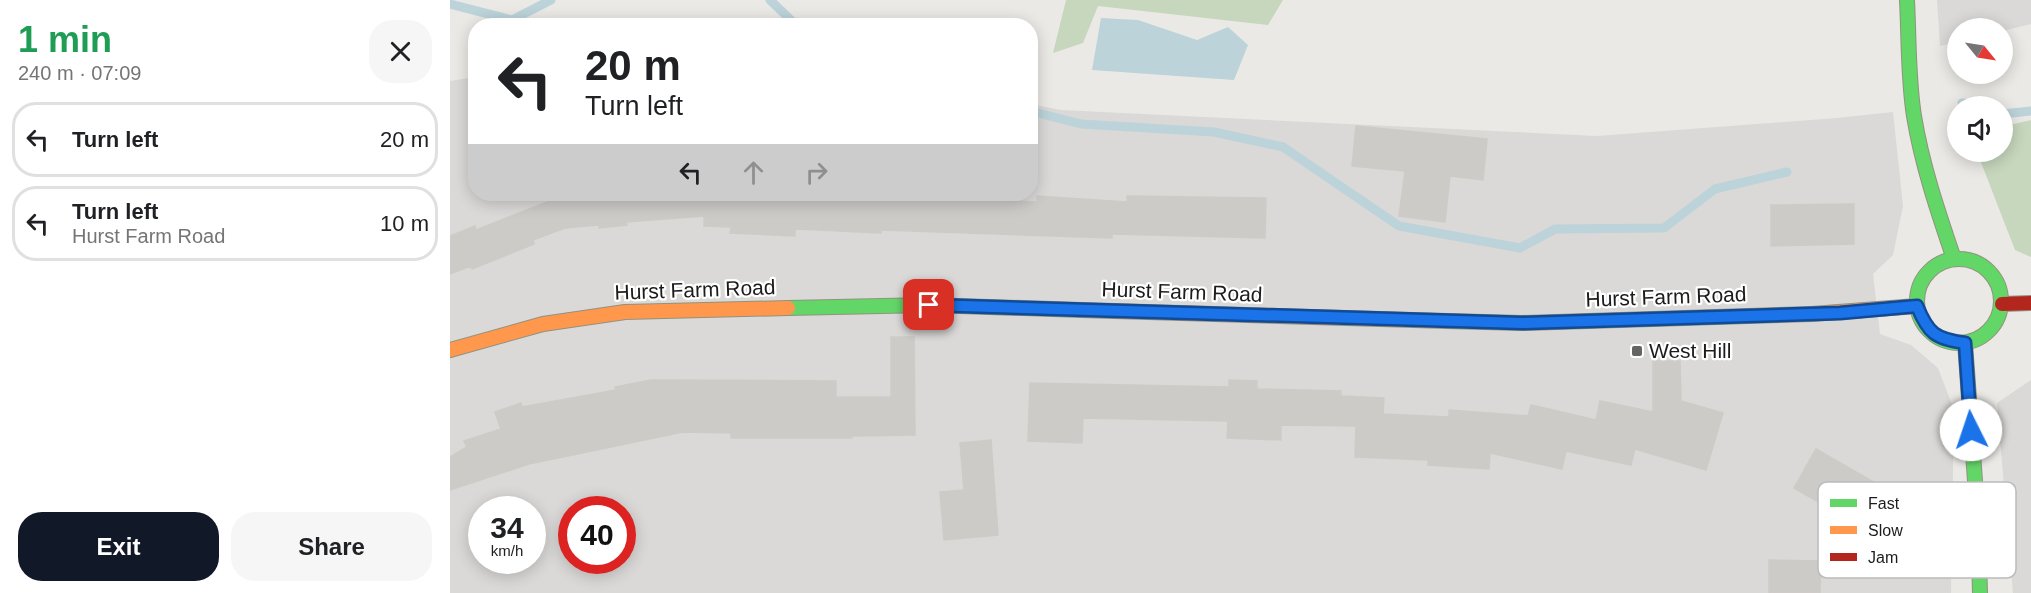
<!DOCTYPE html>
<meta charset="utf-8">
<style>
body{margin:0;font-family:Arial,sans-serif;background:#f6f6f6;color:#202124;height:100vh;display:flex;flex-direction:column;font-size:22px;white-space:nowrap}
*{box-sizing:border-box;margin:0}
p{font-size:20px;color:#757577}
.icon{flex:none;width:33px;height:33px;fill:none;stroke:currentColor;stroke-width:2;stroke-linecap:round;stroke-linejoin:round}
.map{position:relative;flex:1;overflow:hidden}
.panel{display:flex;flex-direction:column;background:#fff;width:450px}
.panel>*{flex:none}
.hud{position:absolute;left:18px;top:18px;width:570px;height:183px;border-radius:24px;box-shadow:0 3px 15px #0003;background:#fff;color:#202124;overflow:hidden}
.needle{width:39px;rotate:120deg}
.fabs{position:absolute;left:1497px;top:18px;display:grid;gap:12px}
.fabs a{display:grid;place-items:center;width:66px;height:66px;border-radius:50%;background:#fff;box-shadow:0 3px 15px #0003;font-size:30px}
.speed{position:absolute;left:18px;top:496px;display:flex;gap:12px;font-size:30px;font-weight:700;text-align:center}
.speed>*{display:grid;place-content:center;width:78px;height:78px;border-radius:50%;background:#fff;box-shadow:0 3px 15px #0003;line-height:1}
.speed small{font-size:15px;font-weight:400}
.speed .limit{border:9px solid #d22;background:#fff;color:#111}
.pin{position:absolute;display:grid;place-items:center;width:51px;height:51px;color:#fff;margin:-26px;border-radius:12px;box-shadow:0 3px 9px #0006}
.me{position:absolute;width:66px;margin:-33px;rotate:356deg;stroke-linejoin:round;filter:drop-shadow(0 0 4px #0008)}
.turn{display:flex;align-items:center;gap:21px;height:126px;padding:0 18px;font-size:27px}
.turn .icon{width:78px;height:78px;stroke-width:2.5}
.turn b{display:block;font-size:42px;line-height:51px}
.lanes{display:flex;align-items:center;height:57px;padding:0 18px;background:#0003;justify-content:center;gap:30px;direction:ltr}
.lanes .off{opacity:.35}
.round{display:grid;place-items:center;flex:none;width:63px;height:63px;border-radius:24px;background:#f6f6f6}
.summary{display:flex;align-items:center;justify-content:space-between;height:102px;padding:0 18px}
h1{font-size:36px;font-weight:600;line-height:45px;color:#1e9e55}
.primary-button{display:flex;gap:12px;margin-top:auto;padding:12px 18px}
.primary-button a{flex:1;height:69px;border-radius:24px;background:#111827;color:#fff;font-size:24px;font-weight:600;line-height:69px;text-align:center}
.primary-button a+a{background:#f6f6f6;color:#202124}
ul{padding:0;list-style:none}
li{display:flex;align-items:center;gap:18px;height:75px;margin:0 12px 9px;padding:0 6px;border:3px solid #e0e0e0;border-radius:24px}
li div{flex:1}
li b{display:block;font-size:22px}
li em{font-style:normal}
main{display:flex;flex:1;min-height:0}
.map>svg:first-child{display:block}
.residential{fill:#dad9d7;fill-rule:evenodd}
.forest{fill:#c6d7bd}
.water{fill:#bcd3da}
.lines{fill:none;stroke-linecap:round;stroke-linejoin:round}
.stream{stroke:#bcd3da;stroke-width:9}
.building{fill:#cdcbc8;stroke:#cecbc7;stroke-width:1.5}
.fast-casing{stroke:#91927f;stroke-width:16}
.slow-casing{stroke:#91927f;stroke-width:16}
.jam-casing{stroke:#91927f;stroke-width:16}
.fast{stroke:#63d668;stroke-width:14}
.slow{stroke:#ff974d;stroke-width:14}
.jam{stroke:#b3261e;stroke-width:14}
.route-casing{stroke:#114b97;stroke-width:15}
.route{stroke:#1a73e8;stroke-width:10}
.poi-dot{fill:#646462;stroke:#fff;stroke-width:2}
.labels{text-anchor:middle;stroke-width:4.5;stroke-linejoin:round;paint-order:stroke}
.street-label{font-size:21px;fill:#1c1c1c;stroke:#fff}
.poi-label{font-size:21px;fill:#1c1c1c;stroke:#fff;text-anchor:start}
.key{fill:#fff;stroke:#bbb;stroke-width:1.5}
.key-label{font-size:16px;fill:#1c1c1c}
</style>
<main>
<section class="panel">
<div class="summary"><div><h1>1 min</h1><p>240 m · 07:09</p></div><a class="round"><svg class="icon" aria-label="close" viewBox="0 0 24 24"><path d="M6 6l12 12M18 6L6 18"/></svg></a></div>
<ul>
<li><svg class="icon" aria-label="left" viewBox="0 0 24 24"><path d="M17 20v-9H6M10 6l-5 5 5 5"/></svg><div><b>Turn left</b></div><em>20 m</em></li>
<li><svg class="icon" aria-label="left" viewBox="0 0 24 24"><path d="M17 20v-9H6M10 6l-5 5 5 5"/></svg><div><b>Turn left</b><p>Hurst Farm Road</p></div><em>10 m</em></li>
</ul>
<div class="primary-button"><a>Exit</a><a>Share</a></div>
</section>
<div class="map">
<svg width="1581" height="593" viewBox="0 0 1581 593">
<rect width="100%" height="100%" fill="#ebe9e5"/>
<g class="residential">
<polygon points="1487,0 1581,0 1581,24 1553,31 1552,28 1508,28 1507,42 1490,46"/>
<path d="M25,77L26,194H580L581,104L611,110L1147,136L1387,118L1443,112L1453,206L1443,255L1423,274L1430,334L1461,345L1488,368L1504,410L1501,593H0V81ZM32,510H82V561H32ZM122,510H172V561H122Z"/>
<polygon points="1581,380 1581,593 1563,593 1547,403"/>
</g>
<g class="forest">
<polygon points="616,0 833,0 818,25 648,6 633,43 603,53"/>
<polygon points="1553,120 1564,124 1581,120 1581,257 1565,250 1527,152 1552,152"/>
</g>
<polygon class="water" points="651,18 688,20 747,40 778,27 798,45 784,80 642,70"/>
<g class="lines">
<g class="stream">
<polyline points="320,0 347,26"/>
<polyline points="0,4 62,20 101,0"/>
<polyline points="374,26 394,26"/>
<polyline points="1512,103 1529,106"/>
<polyline points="580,111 631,124 764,132 833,147 949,226 1070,248 1105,229 1214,228 1265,189 1337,172"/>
<polyline points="1552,114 1581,111"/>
</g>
</g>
<g class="building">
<polygon points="906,126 1037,139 1033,180 1000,176 995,222 949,216 955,171 902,166"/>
<polygon points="140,194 503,194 503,199 587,202 587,196 677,202 677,196 816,198 815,238 662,234 662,238 431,230 431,233 345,229 345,236 280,233 281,227 254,226 254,216 176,222 177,225 149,228 149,225 115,228 83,240 84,244 22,269 21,266 0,274 0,236 25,226 26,230 102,200 141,197"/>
<polygon points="1404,204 1404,244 1321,246 1321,205"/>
<polygon points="441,337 464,337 465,435 402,436 402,438 281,438 281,433 233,432 79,464 0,490 0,457 17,447 14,441 51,429 45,412 71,403 72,407 166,390 165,387 201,380 386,381 386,397 441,397"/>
<polygon points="1203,361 1230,361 1231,401 1273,413 1256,470 1185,449 1181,465 1116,451 1112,469 1040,453 1039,469 978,465 978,460 905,457 906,426 831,425 831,440 777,438 778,421 633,418 632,443 578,441 580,383 779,387 779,380 807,381 807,389 891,391 891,396 934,398 933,414 999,417 999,410 1078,416 1081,405 1146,420 1150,401 1203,412"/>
<polygon points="541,440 548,535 494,540 490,492 514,490 510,443"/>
<polygon points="1366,449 1441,492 1418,531 1344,488"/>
<polygon points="1319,560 1371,561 1370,593 1319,593"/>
</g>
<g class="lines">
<defs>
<g id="fast">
<path d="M1457,0C1459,39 1458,78 1464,116C1472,165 1488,212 1504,259"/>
<circle cx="1509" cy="301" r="42"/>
<polyline points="338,308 479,305 631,310"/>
<polyline points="997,321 1072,323 1362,314"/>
<polyline points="1515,343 1528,522 1530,593"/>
</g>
<g id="slow">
<polyline points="631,310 997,321"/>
<polyline points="1362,314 1467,306"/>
<polyline points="0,350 93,324 175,312 338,308"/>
</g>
<polyline id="jam" points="1552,304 1581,303"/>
</defs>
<use href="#fast" class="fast-casing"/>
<use href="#slow" class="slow-casing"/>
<use href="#jam" class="jam-casing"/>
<use href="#fast" class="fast"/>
<use href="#slow" class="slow"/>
<use href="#jam" class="jam"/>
</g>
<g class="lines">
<defs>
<path id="route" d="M479,305L1072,323L1390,313L1467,306C1478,333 1485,339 1515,343L1521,430"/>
</defs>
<use href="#route" class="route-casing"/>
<use href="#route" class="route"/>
</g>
<rect class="poi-dot" x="1181" y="345" width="12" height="12" rx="3"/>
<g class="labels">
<g class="street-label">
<text transform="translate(245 290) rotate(-2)" y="7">Hurst Farm Road</text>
<text transform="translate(732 292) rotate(2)" y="7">Hurst Farm Road</text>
<text transform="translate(1216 297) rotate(-2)" y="7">Hurst Farm Road</text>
</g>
<g class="poi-label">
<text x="1199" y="358">West Hill</text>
</g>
</g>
<rect x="1368" y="482" width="198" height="96" rx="9" class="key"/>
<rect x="1380" y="499" width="27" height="8" fill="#63d668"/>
<rect x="1380" y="526" width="27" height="8" fill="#ff974d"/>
<rect x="1380" y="553" width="27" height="8" fill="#b3261e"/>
<g class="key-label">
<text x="1418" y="509">Fast</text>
<text x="1418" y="536">Slow</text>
<text x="1418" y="563">Jam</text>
</g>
</svg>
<div class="fabs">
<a><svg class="needle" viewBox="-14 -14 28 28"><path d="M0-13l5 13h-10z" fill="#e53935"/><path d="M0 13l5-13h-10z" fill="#757577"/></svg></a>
<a><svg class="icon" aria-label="sound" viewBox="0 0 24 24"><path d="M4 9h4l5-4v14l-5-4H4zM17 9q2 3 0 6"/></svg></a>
</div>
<div class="speed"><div>34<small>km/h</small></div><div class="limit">40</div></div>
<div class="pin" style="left:479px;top:305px;background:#d93025"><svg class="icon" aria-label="arrive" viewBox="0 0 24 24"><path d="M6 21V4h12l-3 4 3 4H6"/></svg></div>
<svg class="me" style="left:1521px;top:430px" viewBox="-20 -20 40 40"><circle r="19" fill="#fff"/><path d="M0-13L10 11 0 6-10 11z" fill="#1a73e8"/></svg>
<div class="hud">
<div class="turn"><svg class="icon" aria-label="left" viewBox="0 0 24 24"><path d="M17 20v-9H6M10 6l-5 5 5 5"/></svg><div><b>20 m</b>Turn left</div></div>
<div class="lanes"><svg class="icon" aria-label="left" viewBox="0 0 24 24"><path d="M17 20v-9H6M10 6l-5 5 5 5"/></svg><svg class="icon off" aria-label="ahead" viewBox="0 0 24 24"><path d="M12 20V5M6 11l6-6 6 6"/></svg><svg class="icon off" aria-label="right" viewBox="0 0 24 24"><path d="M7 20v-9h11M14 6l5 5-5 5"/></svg></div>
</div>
</div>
</main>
